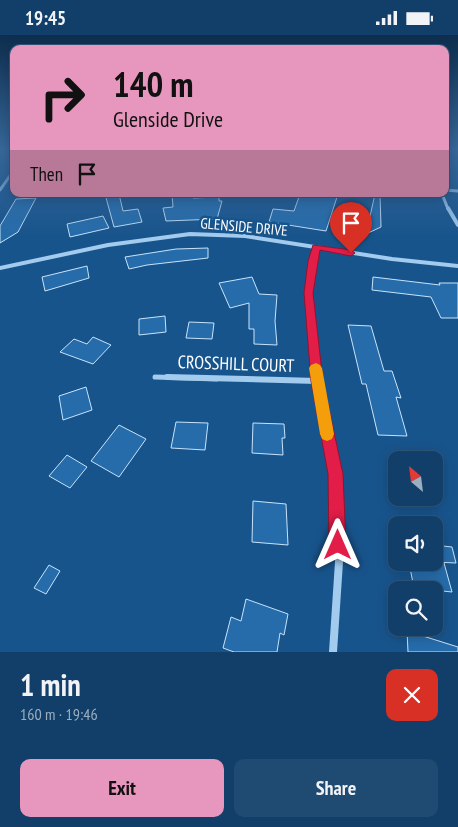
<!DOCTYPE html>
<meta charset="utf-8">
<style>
body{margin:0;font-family:"PT Sans Narrow",sans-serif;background:#1f4a71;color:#f1f3f6;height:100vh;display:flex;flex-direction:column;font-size:19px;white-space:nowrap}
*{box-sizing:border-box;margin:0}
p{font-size:16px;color:#9cafc0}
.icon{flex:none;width:28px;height:28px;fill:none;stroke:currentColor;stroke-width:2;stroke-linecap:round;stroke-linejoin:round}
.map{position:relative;height:617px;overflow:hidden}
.side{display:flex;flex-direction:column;background:#123f69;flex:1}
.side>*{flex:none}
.hud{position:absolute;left:10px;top:10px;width:439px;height:152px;border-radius:10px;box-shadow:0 2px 12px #0003,0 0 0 1px #31587d;background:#e797bd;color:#111;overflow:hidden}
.needle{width:32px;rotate:332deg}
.fabs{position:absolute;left:388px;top:416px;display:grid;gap:10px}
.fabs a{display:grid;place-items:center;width:55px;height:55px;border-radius:10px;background:#123f69;box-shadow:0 2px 12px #0003,0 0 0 1px #31587d;font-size:25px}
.pin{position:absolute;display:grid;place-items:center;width:42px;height:42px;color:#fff;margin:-51px -21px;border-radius:50% 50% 50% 0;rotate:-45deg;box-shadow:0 0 5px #0007}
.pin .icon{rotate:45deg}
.me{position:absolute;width:55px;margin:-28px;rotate:0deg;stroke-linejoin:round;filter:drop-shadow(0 0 4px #0008)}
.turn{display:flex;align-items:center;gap:18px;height:105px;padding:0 20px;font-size:22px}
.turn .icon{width:65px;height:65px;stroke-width:2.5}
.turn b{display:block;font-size:35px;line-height:42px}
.then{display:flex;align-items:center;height:48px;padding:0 20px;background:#0003;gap:10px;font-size:19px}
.round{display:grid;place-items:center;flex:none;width:52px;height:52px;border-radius:10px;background:#1f4a71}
.headline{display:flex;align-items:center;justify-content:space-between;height:85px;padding:0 20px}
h1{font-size:30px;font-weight:600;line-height:38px}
.action{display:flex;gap:10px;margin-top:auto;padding:10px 20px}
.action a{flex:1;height:58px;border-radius:10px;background:#e797bd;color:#111;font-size:20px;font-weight:600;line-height:58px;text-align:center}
.action a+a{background:#1f4a71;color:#f1f3f6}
.status{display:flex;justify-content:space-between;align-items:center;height:35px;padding:0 25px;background:#123f69;direction:ltr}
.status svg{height:14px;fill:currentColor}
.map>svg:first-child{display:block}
.building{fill:#266caa;stroke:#c8e3fa}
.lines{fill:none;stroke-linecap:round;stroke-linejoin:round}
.minor-far4{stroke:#a2cbee;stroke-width:3}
.minor-far3{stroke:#a2cbee;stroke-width:4}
.minor-far2{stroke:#a2cbee;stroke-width:5}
.minor-far1{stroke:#a2cbee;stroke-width:6}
.minor{stroke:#a2cbee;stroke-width:8}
.route{fill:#e11d48;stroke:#92132f}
.slow{fill:#f59e0b}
.labels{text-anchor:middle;stroke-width:5;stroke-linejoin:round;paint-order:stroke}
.far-street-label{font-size:15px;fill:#fff;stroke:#18548c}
.street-label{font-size:18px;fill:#fff;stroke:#18548c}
</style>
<div class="status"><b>19:45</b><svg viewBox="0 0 49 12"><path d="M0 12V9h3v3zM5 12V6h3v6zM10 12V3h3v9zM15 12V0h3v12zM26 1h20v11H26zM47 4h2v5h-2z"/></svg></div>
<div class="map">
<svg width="458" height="617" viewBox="0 0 458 617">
<rect width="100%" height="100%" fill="#18548c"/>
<g class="building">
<polygon points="105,159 119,159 123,176 138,174 142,187 114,192"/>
<polygon points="172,159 194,159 193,163 219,162 219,166 222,166 217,184 166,186 163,173 173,172"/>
<polygon points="300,159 338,159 326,196 269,187 273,174 294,176"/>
<polygon points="375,159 380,159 381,192 366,199"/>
<polygon points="36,163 18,197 0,208 0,191 16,164"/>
<polygon points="103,181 109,193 70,202 67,189"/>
<polygon points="208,213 208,223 147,230 129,234 125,222 176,214"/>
<polygon points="87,231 89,243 45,256 42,242"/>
<polygon points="252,242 259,259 277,260 275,286 277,310 254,309 254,294 249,294 249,268 230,273 219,248"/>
<polygon points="373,242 440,250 439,248 458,248 458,283 441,283 431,262 372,255"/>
<polygon points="165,281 166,297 139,300 139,284"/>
<polygon points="189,287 214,288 212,304 186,303"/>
<polygon points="348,290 371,291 384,336 392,336 401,363 396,362 407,401 378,400 366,349 362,349"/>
<polygon points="93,302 111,310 93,329 60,317 74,304 87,309"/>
<polygon points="86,352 92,375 63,385 59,361"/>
<polygon points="176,387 208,388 205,415 171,413"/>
<polygon points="253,388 284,389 285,403 282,403 283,420 252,418"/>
<polygon points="119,390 146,404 119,442 91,426"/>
<polygon points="67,420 87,432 70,453 49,441"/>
<polygon points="253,466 286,469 288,510 252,507"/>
<polygon points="434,510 452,512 456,528 434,527"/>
<polygon points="409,528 444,528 452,557 414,553"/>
<polygon points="49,530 60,536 46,559 34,553"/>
<polygon points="246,564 288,579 284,600 280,598 277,617 234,617 223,613 231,582 241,586"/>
<polygon points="407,596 458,612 458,617 408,617"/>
</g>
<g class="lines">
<g class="minor-far4">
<polyline points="0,155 14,135"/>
<polyline points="445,155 458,156"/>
<polyline points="442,159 448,174"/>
</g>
<g class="minor-far3">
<polyline points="448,173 458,190"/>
<polyline points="0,233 108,210 190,199 245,201 392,224 458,231"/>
<polyline points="310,249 316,212"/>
</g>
<g class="minor-far2">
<polyline points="310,247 310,297 317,344"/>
<polyline points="155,342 217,344"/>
</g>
<g class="minor-far1">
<polyline points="167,342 317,346"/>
<polyline points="317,342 330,410 338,464"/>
</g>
<polyline class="minor" points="333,617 339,527 338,463"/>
</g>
<linearGradient id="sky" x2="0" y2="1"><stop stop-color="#0d2e4d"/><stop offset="0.57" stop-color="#376799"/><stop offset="1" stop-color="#376799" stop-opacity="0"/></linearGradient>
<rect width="458" height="201" fill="url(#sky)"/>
<polygon class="route" points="313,210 351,215 355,218 351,221 320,215 313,258 323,346 343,439 346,510 344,517 338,519 332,517 329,510 328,439 311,346 304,258 308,226"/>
<polygon class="slow" points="316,328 320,330 322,333 334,399 332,404 327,406 322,404 320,399 309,333 311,330"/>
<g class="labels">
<g class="far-street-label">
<text transform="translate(244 192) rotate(5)" y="5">GLENSIDE DRIVE</text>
</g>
<g class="street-label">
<text transform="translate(236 329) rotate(2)" y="6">CROSSHILL COURT</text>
</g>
</g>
</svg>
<div class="fabs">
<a><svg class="needle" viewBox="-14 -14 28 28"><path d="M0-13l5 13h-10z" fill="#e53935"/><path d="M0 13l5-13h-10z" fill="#9cafc0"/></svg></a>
<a><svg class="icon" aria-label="sound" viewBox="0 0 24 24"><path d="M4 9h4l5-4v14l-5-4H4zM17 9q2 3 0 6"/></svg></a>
<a><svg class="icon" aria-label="search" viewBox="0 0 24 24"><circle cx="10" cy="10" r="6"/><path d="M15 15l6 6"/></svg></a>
</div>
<div class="pin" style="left:351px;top:218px;background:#d93025"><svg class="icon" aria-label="arrive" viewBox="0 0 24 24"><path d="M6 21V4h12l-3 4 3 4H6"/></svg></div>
<svg class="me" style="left:338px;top:510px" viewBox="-20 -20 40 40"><path d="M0-17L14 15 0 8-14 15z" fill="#e11d48" stroke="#fff" stroke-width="4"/></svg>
<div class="hud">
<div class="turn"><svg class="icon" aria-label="right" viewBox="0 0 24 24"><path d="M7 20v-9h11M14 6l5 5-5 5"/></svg><div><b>140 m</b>Glenside Drive</div></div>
<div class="then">Then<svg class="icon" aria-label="arrive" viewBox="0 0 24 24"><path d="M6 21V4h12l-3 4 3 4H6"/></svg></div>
</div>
</div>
<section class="side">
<div class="headline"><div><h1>1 min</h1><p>160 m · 19:46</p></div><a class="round" style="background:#d93025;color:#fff"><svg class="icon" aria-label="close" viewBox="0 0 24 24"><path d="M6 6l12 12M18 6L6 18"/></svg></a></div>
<div class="action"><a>Exit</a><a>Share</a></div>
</section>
